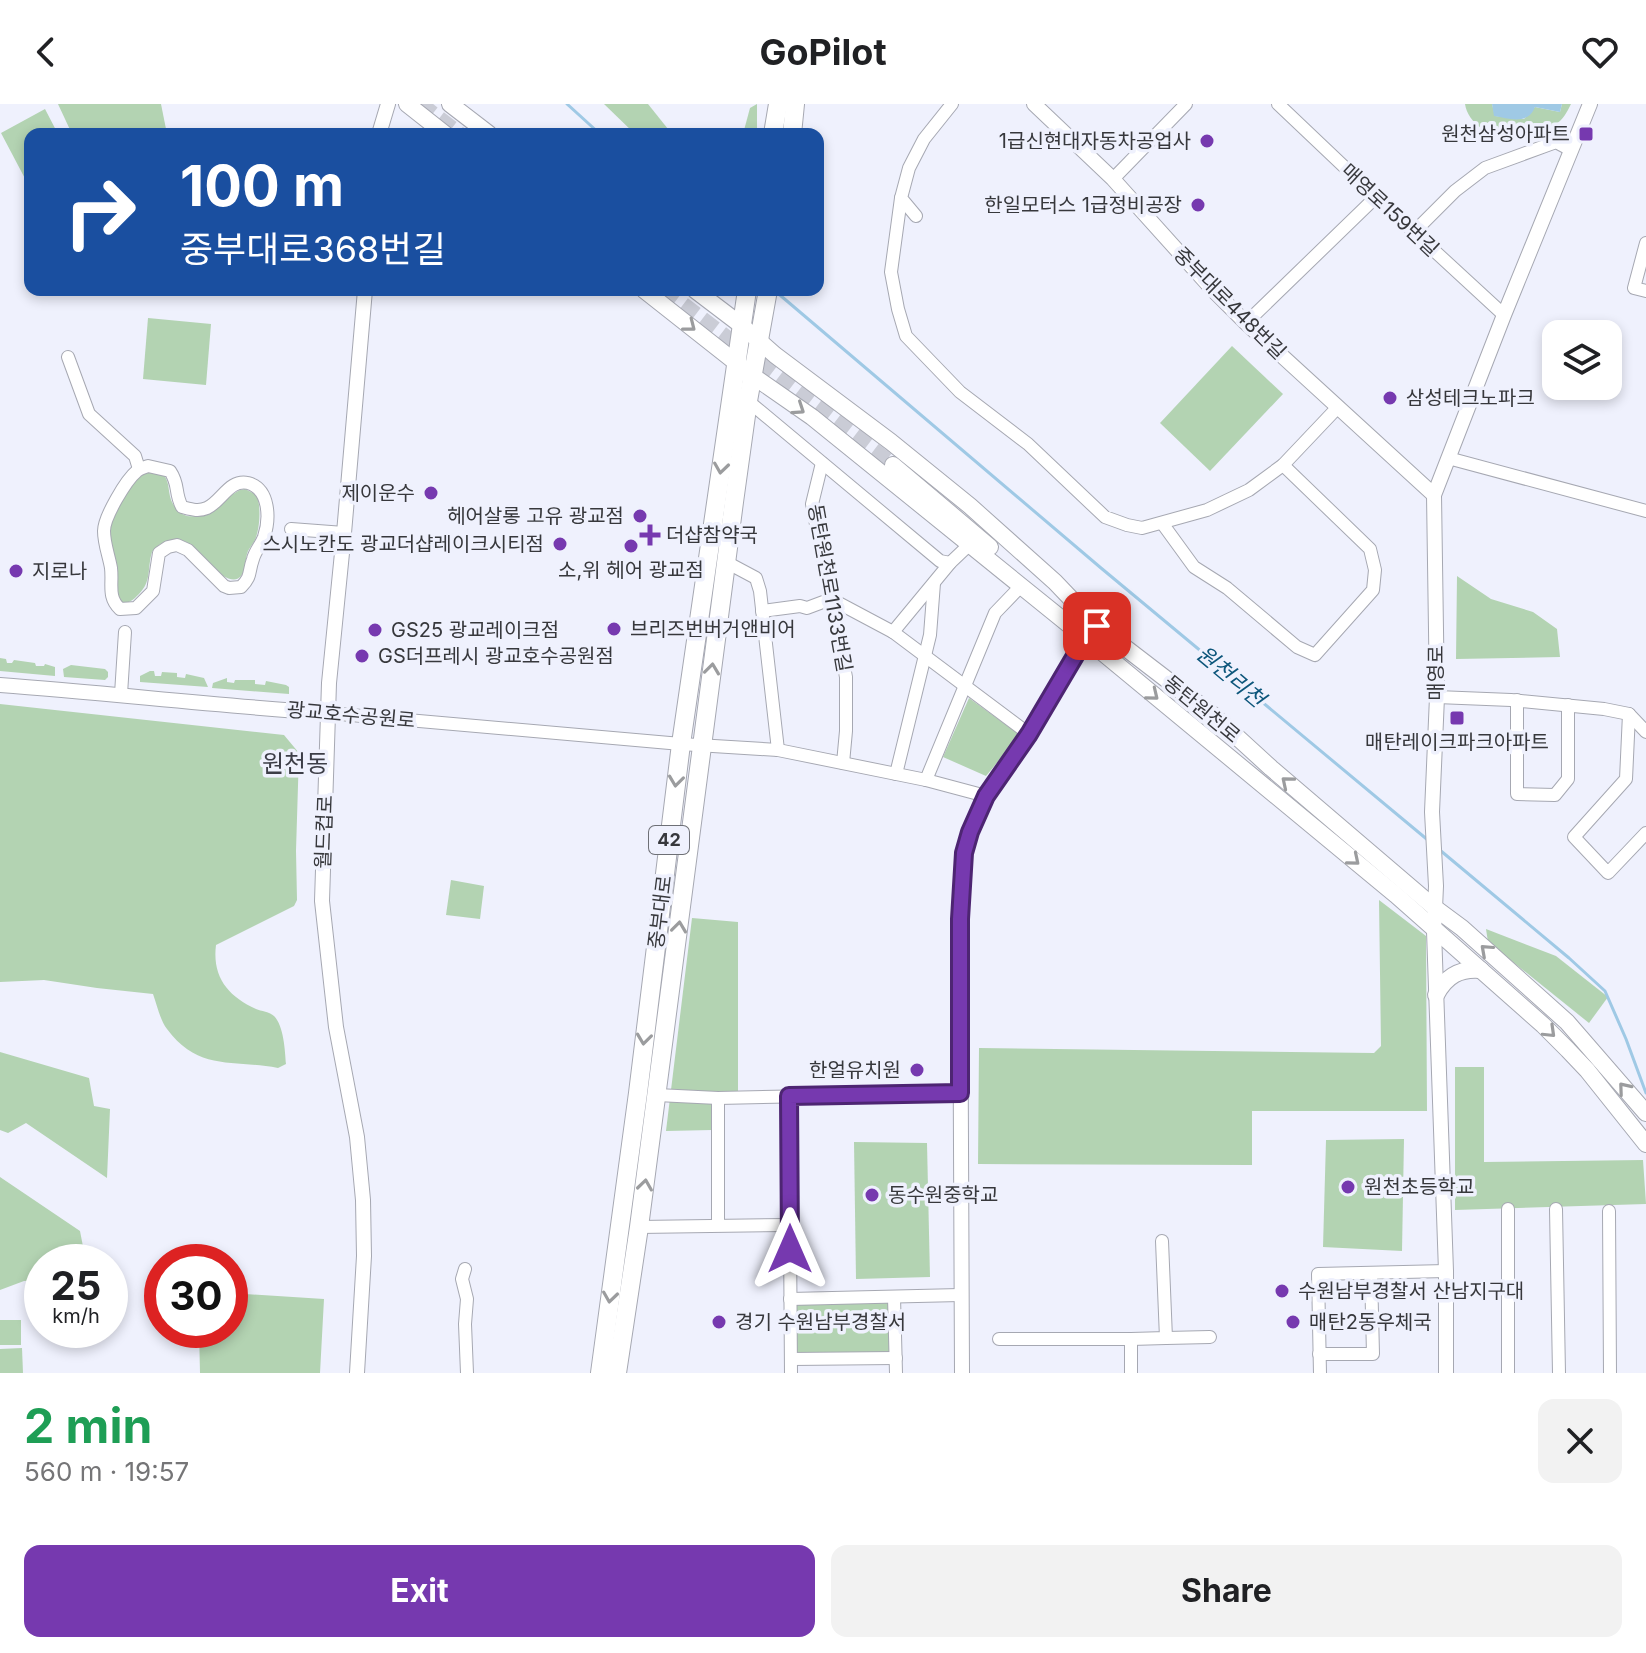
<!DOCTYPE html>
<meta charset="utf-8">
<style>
body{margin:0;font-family:Inter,"Noto Sans KR",sans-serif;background:#f2f2f2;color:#202124;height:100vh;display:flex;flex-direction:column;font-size:30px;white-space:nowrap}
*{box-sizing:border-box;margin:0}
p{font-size:26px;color:#757577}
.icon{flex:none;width:44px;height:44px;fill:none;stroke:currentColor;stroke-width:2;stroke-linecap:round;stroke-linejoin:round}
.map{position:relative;height:1269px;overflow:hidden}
.details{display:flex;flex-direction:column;background:#fff;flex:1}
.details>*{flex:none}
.banner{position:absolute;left:24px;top:24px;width:800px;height:168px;border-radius:16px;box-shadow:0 4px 12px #0003;background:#1a4fa0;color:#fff;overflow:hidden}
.fabs{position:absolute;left:1542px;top:216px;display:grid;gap:16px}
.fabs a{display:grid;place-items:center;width:80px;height:80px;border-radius:16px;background:#fff;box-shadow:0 4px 12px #0003;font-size:40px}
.speed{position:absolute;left:24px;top:1140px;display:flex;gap:16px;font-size:40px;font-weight:700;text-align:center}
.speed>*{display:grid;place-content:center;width:104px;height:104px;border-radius:50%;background:#fff;box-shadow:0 4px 12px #0003;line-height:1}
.speed small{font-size:20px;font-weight:400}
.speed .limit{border:12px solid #d22;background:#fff;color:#111}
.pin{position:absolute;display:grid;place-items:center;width:68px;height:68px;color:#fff;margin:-34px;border-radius:16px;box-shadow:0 4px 12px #0006}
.me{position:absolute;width:88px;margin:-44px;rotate:0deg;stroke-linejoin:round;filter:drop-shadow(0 0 6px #0008)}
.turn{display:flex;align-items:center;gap:28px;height:168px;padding:0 24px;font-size:36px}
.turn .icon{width:104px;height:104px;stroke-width:2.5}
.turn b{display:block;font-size:56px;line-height:68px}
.round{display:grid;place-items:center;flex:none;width:84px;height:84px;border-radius:16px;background:#f2f2f2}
.head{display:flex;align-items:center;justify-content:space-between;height:136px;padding:0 24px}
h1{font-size:48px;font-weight:700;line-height:60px;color:#1e9e55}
.cta{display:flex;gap:16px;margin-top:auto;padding:16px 24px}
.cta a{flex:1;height:92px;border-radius:16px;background:#7639af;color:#fff;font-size:32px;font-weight:700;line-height:92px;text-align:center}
.cta a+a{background:#f2f2f2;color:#202124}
header{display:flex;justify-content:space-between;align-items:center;height:104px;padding:0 24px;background:#fff;font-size:36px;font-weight:700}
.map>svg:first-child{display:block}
.green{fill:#b3d3b2}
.water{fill:#9fc9e5}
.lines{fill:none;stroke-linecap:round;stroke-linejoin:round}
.stream{stroke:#9fc9e5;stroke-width:3}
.secondary-tunnel{stroke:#caccd6;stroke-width:16;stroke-dasharray:16 8;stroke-linecap:butt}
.minor-casing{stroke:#a6a8b2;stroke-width:14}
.tertiary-casing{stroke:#a6a8b2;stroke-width:16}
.secondary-casing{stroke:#a6a8b2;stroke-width:18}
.primary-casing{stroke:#a6a8b2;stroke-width:20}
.minor{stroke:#fff;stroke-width:12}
.tertiary{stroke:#fff;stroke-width:14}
.secondary{stroke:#fff;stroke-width:16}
.primary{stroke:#fff;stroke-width:18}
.oneway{stroke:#9b9c9e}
.route-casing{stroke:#4d2572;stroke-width:20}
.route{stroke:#7639af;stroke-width:14}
.poi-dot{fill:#7639af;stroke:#eff1fd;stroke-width:3}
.labels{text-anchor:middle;stroke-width:7;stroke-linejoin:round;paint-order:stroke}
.shield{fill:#eff1fd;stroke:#6e7076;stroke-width:2}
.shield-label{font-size:18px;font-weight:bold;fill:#37383c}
.poi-label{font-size:20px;fill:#37383c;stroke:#eff1fd;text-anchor:start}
.street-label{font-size:20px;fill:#37383c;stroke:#eff1fd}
.water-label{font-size:22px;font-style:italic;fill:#0d567b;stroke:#eff1fd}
.quarter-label{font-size:24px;fill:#3d3e47;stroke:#eff1fd}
</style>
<header><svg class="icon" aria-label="back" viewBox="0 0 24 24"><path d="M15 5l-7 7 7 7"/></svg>GoPilot<svg class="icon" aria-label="heart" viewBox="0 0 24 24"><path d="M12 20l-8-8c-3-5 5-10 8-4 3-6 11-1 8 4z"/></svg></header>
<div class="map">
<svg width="1646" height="1269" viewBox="0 0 1646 1269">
<rect width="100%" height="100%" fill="#eff1fd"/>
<g class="green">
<polygon points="58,0 161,0 167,30 72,30"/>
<polygon points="604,0 648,0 672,30 635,30"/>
<polygon points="757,0 757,30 743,30 750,4"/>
<path d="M1465,0H1492L1495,12L1524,15L1535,3L1560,8L1562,0H1571C1567,8 1563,16 1556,20C1550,23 1543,24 1537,25C1531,27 1526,32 1520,33C1498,38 1468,22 1465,0Z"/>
<polygon points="45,5 58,30 30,30 30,84 1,29"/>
<polygon points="148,214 211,220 206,281 143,275"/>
<polygon points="1232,242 1283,290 1210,367 1160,319"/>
<path d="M149,368L163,370C171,379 167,390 173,400C191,431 221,395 240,386L245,385L257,391C261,404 260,424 255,436C253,440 250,443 248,447C245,454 246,466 241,472C236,478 229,475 223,472L188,439C175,432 160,437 152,448C147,464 152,477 139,490C133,496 130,499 122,499L115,492L107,429L112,410L141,369Z"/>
<polygon points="1457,472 1491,495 1533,508 1557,525 1560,553 1456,555"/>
<polygon points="0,554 6,555 7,559 12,559 14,556 35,559 36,562 44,562 45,560 55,563 55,572 0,567"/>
<polygon points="71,561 105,565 108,568 108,573 105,576 64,573 63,565"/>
<polygon points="150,567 154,567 155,572 161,572 162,568 177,569 177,573 185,574 186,570 204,574 208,583 140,578 140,572"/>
<polygon points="227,574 227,578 234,579 235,576 255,576 255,580 265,581 266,577 286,581 289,583 289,590 212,584 213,579"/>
<polygon points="969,594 1020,631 986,672 943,653"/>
<path d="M0,600L284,631L299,649L296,747L297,796L294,802L216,841C212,873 228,892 256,905C261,907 270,908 274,912C284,922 285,947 286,960L278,964C233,955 199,968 167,925C160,916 157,901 153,890L97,884L44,876L0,878Z"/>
<polygon points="451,776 484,782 480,815 446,811"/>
<polygon points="1379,796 1426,832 1427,1007 1252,1007 1252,1061 978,1060 979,944 1374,949 1381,942"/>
<polygon points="692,814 738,818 738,987 712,988 712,1026 666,1027"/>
<polygon points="1486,825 1556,852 1608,893 1589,919 1488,838"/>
<polygon points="0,948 89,974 94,1002 110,1005 107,1074 26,1019 8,1029 0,1026"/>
<polygon points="1455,963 1484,963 1484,1058 1643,1056 1646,1100 1455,1106"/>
<polygon points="1404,1035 1402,1147 1323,1143 1326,1036"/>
<polygon points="854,1038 927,1039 930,1173 856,1175"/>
<polygon points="0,1073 80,1127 86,1158 42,1158 42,1176 24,1177 0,1186"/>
<polygon points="230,1189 324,1195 320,1269 200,1269 199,1226 230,1226"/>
<polygon points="890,1199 890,1249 796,1250 795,1200"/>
<rect x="0" y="1216" width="21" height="25"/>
<polygon points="22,1244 23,1269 0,1269 0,1245"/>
</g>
<path class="water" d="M1492,0H1562L1560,8L1535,3C1528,21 1510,15 1494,12Z"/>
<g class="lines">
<g class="stream">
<polyline points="567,0 600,30"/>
<polyline points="774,186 1101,464 1429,737"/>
<polyline points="1441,747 1569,854 1605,887 1626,935 1646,989"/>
</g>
<g class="secondary-tunnel">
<polyline points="420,0 459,30"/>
<polyline points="664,186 893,361"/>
</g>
<defs>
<g id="minor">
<polyline points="1278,0 1376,93 1504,211"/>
<polyline points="1113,75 1186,0"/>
<polyline points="901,94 891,168 898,205 906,232 960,288 1028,340 1105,413 1127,421 1142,424 1207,406 1249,386 1283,361 1338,303"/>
<polyline points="916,112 901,94 909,64 924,35 952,0"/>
<polyline points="1414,128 1455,87 1485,64 1556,38 1571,46"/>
<polyline points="1646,139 1634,184 1646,187"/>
<polyline points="1246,219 1376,93"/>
<polyline points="68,253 89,310 135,352 139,365"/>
<polyline points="748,297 940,457 950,459"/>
<polyline points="1448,354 1646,407"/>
<polyline points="822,359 812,400 846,573 846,627 843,659"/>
<path d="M148,362L170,367C180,382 174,388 182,403C190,405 198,408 207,404C222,397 229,375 248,379C270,385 270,415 264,433C261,441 255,447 253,455C248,469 252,472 241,483L229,484L224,482L188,446L177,441L168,443L159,449L153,487L136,504L120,505C107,493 113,480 111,464C109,452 104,440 104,427C104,413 126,376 137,367C141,364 143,364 148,362Z"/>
<polyline points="1162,419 1194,463 1227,484 1297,543 1315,551 1373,486 1375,466 1370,445 1283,361"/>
<polyline points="291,425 344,429"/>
<polyline points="726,458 756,474 760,487 778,646"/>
<polyline points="762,507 800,502 807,504 831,495 893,528 1029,630"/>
<polyline points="893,528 950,459 970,440"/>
<polyline points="121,590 125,528"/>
<polyline points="1437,593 1511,596 1604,605 1629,610 1646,628"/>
<polyline points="1517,596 1517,690 1555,691 1568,675 1568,601"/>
<polyline points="328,609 681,640 778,646 926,676 986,692"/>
<polyline points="1629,610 1626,675 1574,733 1608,769 1646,729"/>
<polyline points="896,670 930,531 934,479"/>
<polyline points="926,676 995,509 1021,482"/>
<polyline points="657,991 718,994 960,989"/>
<polyline points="789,992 791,1269"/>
<polyline points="718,994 718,1121"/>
<polyline points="1556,1105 1559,1269"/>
<polyline points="1609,1107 1610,1269"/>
<polyline points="639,1123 790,1121"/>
<polyline points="465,1165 462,1175 467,1195 465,1220 467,1269"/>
<polyline points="894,1193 896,1269"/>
<polyline points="790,1195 960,1191"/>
<polyline points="1166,1234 1210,1233"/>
<polyline points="999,1235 1131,1235 1131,1269"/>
<polyline points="1131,1235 1166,1234 1162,1137"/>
<polyline points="1319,1250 1373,1250 1371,1169"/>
<polyline points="791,1255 896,1254"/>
<polyline points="1320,1269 1318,1170 1446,1167"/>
<polyline points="1508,1269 1508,1105"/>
</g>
<g id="tertiary">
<polyline points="1034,0 1113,75 1212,185 1246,219 1434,391"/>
<polyline points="379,30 388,0"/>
<path d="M0,581C109,589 218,602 328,609"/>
<polyline points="357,1269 364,1152 363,1096 357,1033 336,923 322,797 329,579 344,429 365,186"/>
<polyline points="962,1269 960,815 964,749 970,728 986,692 1029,630 1085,535 1097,522"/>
<polyline points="1446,1269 1446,1167 1434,827 1436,782 1432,708 1437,593 1434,391 1504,211 1590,0"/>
</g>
<g id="secondary">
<polyline points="407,0 445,30"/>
<polyline points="450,0 489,30"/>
<polyline points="644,186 753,272 812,313 1068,520 1396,791 1543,921 1568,946 1587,966 1646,1040"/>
<polyline points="695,186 741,221 775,251 891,338 970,402 1055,478 1097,522 1213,611 1271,664 1435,804 1462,824 1567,918 1646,1009"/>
<polyline points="893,361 990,443"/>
<path d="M1436,891C1446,872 1460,864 1481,866"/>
</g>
<g id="primary">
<polyline points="773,30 778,0"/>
<polyline points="792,30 795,0"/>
<polyline points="600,1269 638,989 681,640 747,186"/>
<polyline points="617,1269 639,1123 734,398 748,297 768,186"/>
</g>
</defs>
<use href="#minor" class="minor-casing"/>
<use href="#tertiary" class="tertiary-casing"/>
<use href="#secondary" class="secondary-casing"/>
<use href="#primary" class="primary-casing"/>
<use href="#minor" class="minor"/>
<use href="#tertiary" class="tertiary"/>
<use href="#secondary" class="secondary"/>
<use href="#primary" class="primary"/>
</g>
<defs><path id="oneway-chevron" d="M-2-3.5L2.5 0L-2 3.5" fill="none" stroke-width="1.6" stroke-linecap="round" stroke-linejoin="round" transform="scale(2)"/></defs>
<g class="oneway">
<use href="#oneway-chevron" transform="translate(690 222) rotate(38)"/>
<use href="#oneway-chevron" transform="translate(799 305) rotate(34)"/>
<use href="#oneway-chevron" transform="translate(721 364) rotate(98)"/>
<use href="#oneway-chevron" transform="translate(712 565) rotate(-83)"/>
<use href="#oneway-chevron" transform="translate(1153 591) rotate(39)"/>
<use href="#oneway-chevron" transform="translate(676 677) rotate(97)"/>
<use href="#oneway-chevron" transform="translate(1287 678) rotate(-140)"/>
<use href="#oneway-chevron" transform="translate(1354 756) rotate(40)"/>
<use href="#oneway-chevron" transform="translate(679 823) rotate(-83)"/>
<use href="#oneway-chevron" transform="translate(1486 846) rotate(-138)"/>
<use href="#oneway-chevron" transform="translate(1550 928) rotate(44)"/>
<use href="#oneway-chevron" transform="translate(644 935) rotate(97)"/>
<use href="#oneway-chevron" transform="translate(1624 984) rotate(-130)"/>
<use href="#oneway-chevron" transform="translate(645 1081) rotate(-82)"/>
<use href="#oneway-chevron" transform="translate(610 1193) rotate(98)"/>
</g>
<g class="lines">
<defs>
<polyline id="route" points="790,1145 789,992 960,989 960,815 964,749 970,728 986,692 1029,630 1085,535 1097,522"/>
</defs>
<use href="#route" class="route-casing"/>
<use href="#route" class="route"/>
</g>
<g class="poi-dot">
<rect x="1578" y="22" width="16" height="16" rx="4"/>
<circle cx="1207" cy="37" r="8"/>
<circle cx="1198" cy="101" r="8"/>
<circle cx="1390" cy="294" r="8"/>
<circle cx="431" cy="389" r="8"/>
<circle cx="640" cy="412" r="8"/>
<path d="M646 419h8v8h8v8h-8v8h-8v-8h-8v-8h8z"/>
<circle cx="560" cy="440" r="8"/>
<circle cx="631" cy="442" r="8"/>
<circle cx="16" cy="467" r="8"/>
<circle cx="614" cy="525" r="8"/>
<circle cx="375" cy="526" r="8"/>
<circle cx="362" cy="552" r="8"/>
<rect x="1449" y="606" width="16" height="16" rx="4"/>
<circle cx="917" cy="966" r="8"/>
<circle cx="1348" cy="1083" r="8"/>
<circle cx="872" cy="1091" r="8"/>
<circle cx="1282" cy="1187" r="8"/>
<circle cx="719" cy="1218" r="8"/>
<circle cx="1293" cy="1218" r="8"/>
</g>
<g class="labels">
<rect class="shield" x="649" y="722" width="40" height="28" rx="6"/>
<g class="shield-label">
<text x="669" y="742">42</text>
</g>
<g class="poi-label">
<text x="1570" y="37" text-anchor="end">원천삼성아파트</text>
<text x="1191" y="44" text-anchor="end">1급신현대자동차공업사</text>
<text x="1182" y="108" text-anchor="end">한일모터스 1급정비공장</text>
<text x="1406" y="301">삼성테크노파크</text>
<text x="415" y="396" text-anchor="end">제이운수</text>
<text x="624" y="419" text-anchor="end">헤어살롱 고유 광교점</text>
<text x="666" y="438">더샵참약국</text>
<text x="544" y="447" text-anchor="end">스시노칸도 광교더샵레이크시티점</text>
<text x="631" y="473" text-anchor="middle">소,위 헤어 광교점</text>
<text x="32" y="474">지로나</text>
<text x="630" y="532">브리즈번버거앤비어</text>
<text x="391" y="533">GS25 광교레이크점</text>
<text x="378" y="559">GS더프레시 광교호수공원점</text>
<text x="1457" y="645" text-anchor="middle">매탄레이크파크아파트</text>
<text x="901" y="973" text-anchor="end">한얼유치원</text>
<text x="1364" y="1090">원천초등학교</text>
<text x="888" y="1098">동수원중학교</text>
<text x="1298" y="1194">수원남부경찰서 산남지구대</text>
<text x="735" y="1225">경기 수원남부경찰서</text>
<text x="1309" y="1225">매탄2동우체국</text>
</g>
<g class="street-label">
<text transform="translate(1390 106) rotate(43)" y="7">매영로159번길</text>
<text transform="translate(1230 199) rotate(45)" y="7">중부대로448번길</text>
<text transform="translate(830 484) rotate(80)" y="7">동탄원천로1133번길</text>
<text transform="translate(1436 569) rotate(-90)" y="7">매영로</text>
<text transform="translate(1202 605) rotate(40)" y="7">동탄원천로</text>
<text transform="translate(351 611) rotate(5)" y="7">광교호수공원로</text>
<text transform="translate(324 728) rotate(-88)" y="7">월드컵로</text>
<text transform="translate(660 808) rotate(-83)" y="7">중부대로</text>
</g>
<g class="water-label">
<text transform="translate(1231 572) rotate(40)" y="8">원천리천</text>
</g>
<g class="quarter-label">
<text x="295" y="668">원천동</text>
</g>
</g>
</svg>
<div class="fabs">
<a><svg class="icon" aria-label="layers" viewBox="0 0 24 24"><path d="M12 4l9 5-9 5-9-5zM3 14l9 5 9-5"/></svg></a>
</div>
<div class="speed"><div>25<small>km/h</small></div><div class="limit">30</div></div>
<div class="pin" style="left:1097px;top:522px;background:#d93025"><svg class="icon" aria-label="arrive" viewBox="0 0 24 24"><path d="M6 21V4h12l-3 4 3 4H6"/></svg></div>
<svg class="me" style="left:790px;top:1145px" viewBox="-20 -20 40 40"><path d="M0-17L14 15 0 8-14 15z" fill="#7639af" stroke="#fff" stroke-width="4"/></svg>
<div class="banner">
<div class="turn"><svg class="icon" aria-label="right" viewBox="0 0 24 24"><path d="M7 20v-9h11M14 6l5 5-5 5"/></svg><div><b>100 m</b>중부대로368번길</div></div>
</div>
</div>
<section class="details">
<div class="head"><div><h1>2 min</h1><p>560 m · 19:57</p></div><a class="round"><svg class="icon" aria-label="close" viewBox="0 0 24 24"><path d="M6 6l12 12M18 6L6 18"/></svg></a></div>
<div class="cta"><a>Exit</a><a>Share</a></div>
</section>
